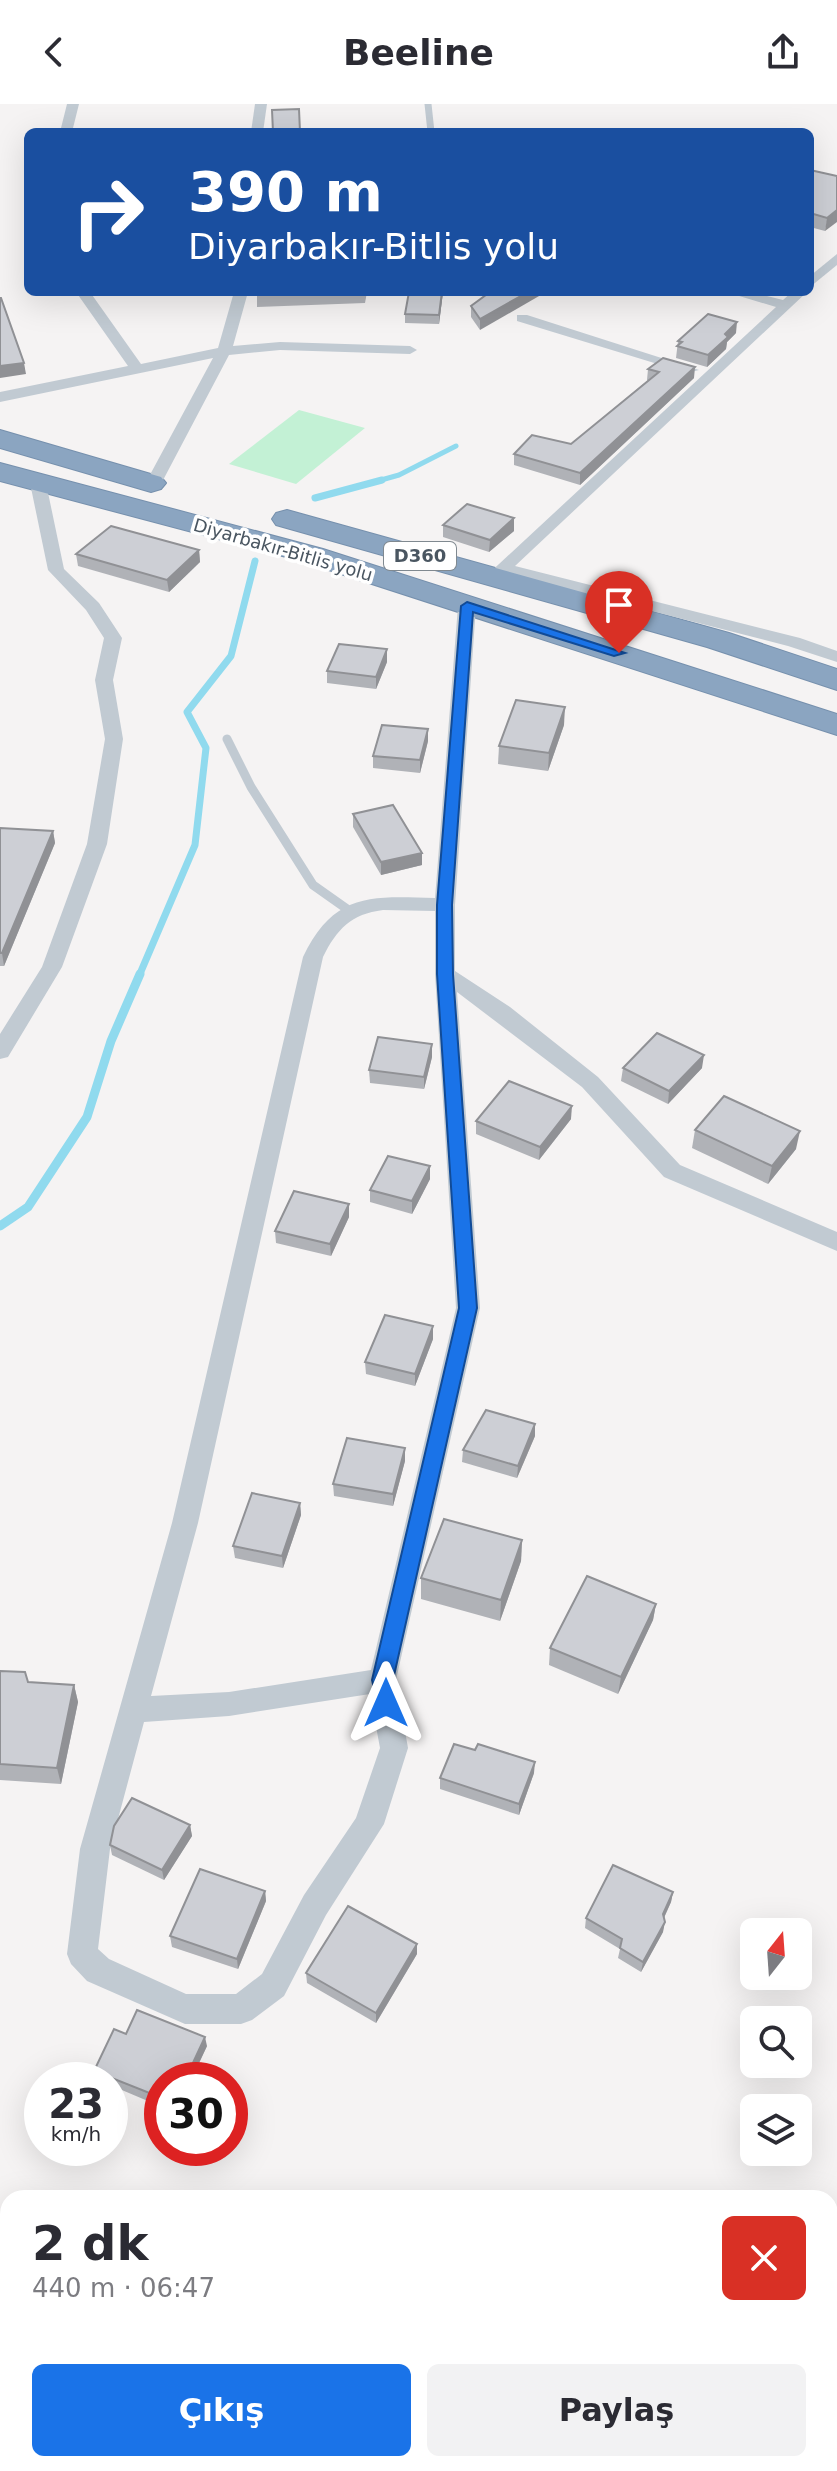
<!DOCTYPE html>
<html lang="tr">
<meta charset="utf-8">
<style>
body{margin:0;font-family:"DejaVu Sans",sans-serif;background:#f2f2f3;color:#2b2b33;height:100vh;display:flex;flex-direction:column;font-size:30px;white-space:nowrap}
*{box-sizing:border-box;margin:0}
p{font-size:26px;color:#7c7c81}
.icon{flex:none;width:44px;height:44px;fill:none;stroke:currentColor;stroke-width:2;stroke-linecap:round;stroke-linejoin:round}
.map{position:relative;flex:1;overflow:hidden}
.sheet{position:absolute;left:0px;top:2086px;width:838px;height:282px;display:flex;flex-direction:column;background:#fff;border-radius:24px 24px 0 0;box-shadow:0 8px 32px #0002}
.sheet>*{flex:none}
.guide{position:absolute;left:24px;top:24px;width:790px;height:168px;border-radius:12px;box-shadow:0 8px 32px #0002;background:#1a4fa0;color:#fff;overflow:hidden}
.needle{width:52px;rotate:17deg}
.controls{position:absolute;left:740px;top:1814px;display:grid;gap:16px}
.controls a{display:grid;place-items:center;width:72px;height:72px;border-radius:12px;background:#fff;box-shadow:0 8px 32px #0002;font-size:40px}
.speed{position:absolute;left:24px;top:1958px;display:flex;gap:16px;font-size:40px;font-weight:700;text-align:center}
.speed>*{display:grid;place-content:center;width:104px;height:104px;border-radius:50%;background:#fff;box-shadow:0 8px 32px #0002;line-height:1}
.speed small{font-size:20px;font-weight:400}
.speed .limit{border:12px solid #d22;background:#fff;color:#111}
.pin{position:absolute;display:grid;place-items:center;width:68px;height:68px;color:#fff;margin:-82px -34px;border-radius:50% 50% 50% 0;rotate:-45deg;box-shadow:0 0 8px #0007}
.pin .icon{rotate:45deg}
.me{position:absolute;width:88px;margin:-44px;rotate:0deg;stroke-linejoin:round;filter:drop-shadow(0 0 6px #0008)}
.turn{display:flex;align-items:center;gap:28px;height:168px;padding:0 32px;font-size:36px}
.turn .icon{width:104px;height:104px;stroke-width:2.5}
.turn b{display:block;font-size:56px;line-height:68px}
.round{display:grid;place-items:center;flex:none;width:84px;height:84px;border-radius:12px;background:#f2f2f3}
.headline{display:flex;align-items:center;justify-content:space-between;height:136px;padding:0 32px}
h1{font-size:48px;font-weight:600;line-height:60px}
.primary-button{display:flex;gap:16px;margin-top:auto;padding:16px 32px}
.primary-button a{flex:1;height:92px;border-radius:12px;background:#1a73e8;color:#fff;font-size:32px;font-weight:600;line-height:92px;text-align:center}
.primary-button a+a{background:#f2f2f3;color:#2b2b33}
header{display:flex;justify-content:space-between;align-items:center;height:104px;padding:0 32px;background:#fff;font-size:36px;font-weight:600}
.map>svg:first-child{display:block}
.green{fill:#c3f1d5}
.lines{fill:none;stroke-linecap:round;stroke-linejoin:round}
.stream-far2{stroke:#90daee;stroke-width:5}
.stream-far1{stroke:#90daee;stroke-width:7}
.stream{stroke:#90daee;stroke-width:9}
.highway-casing{stroke:#7690ad;stroke-width:2}
.lane-far1{stroke:#c1cad2;stroke-width:7}
.lane{stroke:#c1cad2;stroke-width:9}
.street{fill:#c1cad2;fill-rule:evenodd}
.highway{fill:#8ba5c1;fill-rule:evenodd}
.wall{fill:#b0b2b7}
.shaded-wall{fill:#909195}
.building{fill:#cdcfd5;stroke:#909195;stroke-width:2}
.route{fill:#1a73e8;stroke:#114b97;stroke-width:2}
.labels{text-anchor:middle;stroke-width:7;stroke-linejoin:round;paint-order:stroke}
.far-street-label{font-size:18px;fill:#4a5661;stroke:#fff}
.shield{fill:#fff;stroke:#808990;stroke-width:2}
.shield-label{font-size:18px;font-weight:bold;fill:#4a5661}
</style>
<header><svg class="icon" aria-label="back" viewBox="0 0 24 24"><path d="M15 5l-7 7 7 7"/></svg>Beeline<svg class="icon" aria-label="share" viewBox="0 0 24 24"><path d="M12 15V3M7 8l5-5 5 5M5 13v7h14v-7"/></svg></header>
<div class="map">
<svg width="837" height="2367" viewBox="0 0 837 2367">
<rect width="100%" height="100%" fill="#f5f3f3"/>
<polygon class="green" points="299,306 365,324 296,380 229,360"/>
<g class="lines">
<polyline class="stream-far2" points="374,378 399,371 456,342"/>
<g class="stream-far1">
<polyline points="315,394 382,376"/>
<polyline points="139,872 195,741 206,644 187,608 231,552 255,457"/>
</g>
<polyline class="stream" points="0,1122 28,1103 87,1013 111,937 140,870"/>
<defs>
<g id="highway">
<polygon points="0,326 161,373 166,379 161,385 151,388 0,344"/>
<polygon points="0,359 323,445 837,610 837,631 301,457 0,377"/>
<polygon points="287,406 729,529 837,565 837,586 707,543 276,421 272,415 276,409"/>
</g>
</defs>
<use href="#highway" class="highway-casing"/>
<polyline class="lane-far1" points="428,0 431,28"/>
<polyline class="lane" points="227,635 251,683 313,781 347,805"/>
<g class="street">
<polygon points="67,0 79,0 72,28 60,28"/>
<polygon points="255,0 267,0 263,28 251,28"/>
<polygon points="837,150 837,161 810,183 810,172"/>
<polygon points="76,188 90,188 141,260 218,244 234,188 248,188 233,242 280,238 410,242 417,246 410,250 280,246 229,251 161,380 153,385 145,380 213,254 0,298 0,288 128,262"/>
<polygon points="726,188 751,188 783,196 792,188 807,188 515,462 800,534 837,547 837,558 788,542 506,470 492,479 484,474 776,203"/>
<polygon points="517,211 527,211 699,266 687,269 517,217"/>
<polygon points="38,374 46,379 64,465 99,499 122,534 113,576 123,635 107,740 62,863 8,953 0,955 0,930 42,863 87,740 105,635 95,576 104,534 86,506 48,466 30,379"/>
<path d="M467,497L476,502L455,801V867L510,903L598,973L680,1061L837,1128V1147L664,1073L582,983L457,888L480,1204L396,1576L408,1644L384,1720L326,1811L284,1892L252,1916L241,1920H185L87,1877L71,1860L67,1850L80,1745L172,1419L303,853C334,788 371,792 435,794L458,502ZM383,806L435,807V870L456,1204L371,1566L229,1588L151,1592L198,1419L323,853C337,825 351,810 383,806ZM370,1590L380,1644L356,1714L304,1791L262,1870L236,1890H186L109,1855L98,1845L110,1745L144,1618L229,1612Z"/>
</g>
<use href="#highway" class="highway"/>
</g>
<g class="wall">
<polygon points="810,66 837,72 825,127 810,123"/>
<polygon points="367,188 365,199 257,203 257,191"/>
<polygon points="409,188 443,188 439,220 405,219 405,210"/>
<polygon points="490,188 480,226 471,213 471,202"/>
<polygon points="736,229 727,238 726,245 707,263 676,254 678,237"/>
<polygon points="648,265 694,274 580,381 514,361 514,350 571,340 648,276 647,276"/>
<polygon points="514,414 514,427 489,448 443,433 443,421"/>
<polygon points="199,446 200,458 169,488 78,462 76,450"/>
<polygon points="387,558 376,585 327,579 327,567"/>
<polygon points="564,621 548,667 498,660 499,642"/>
<polygon points="428,637 420,669 373,664 373,652"/>
<polygon points="353,710 422,749 422,761 381,771 353,723"/>
<polygon points="0,724 53,727 55,739 4,862 0,862"/>
<polygon points="432,953 424,985 370,979 369,966"/>
<polygon points="623,964 702,964 668,1000 621,977"/>
<polygon points="571,1015 539,1056 476,1030 476,1017"/>
<polygon points="695,1026 796,1045 768,1080 692,1044"/>
<polygon points="430,1062 430,1075 412,1110 370,1098 370,1086"/>
<polygon points="349,1100 349,1113 331,1152 276,1139 275,1127"/>
<polygon points="433,1222 433,1235 415,1282 366,1270 365,1258"/>
<polygon points="535,1332 517,1374 462,1358 463,1346"/>
<polygon points="405,1357 393,1402 334,1392 333,1380"/>
<polygon points="300,1399 301,1411 283,1464 235,1454 233,1442"/>
<polygon points="522,1436 521,1457 500,1517 421,1495 421,1474"/>
<polygon points="656,1500 653,1516 618,1590 549,1561 550,1544"/>
<polygon points="0,1567 28,1578 74,1581 78,1598 61,1680 0,1676"/>
<polygon points="534,1669 519,1711 440,1685 440,1674"/>
<polygon points="190,1721 192,1732 164,1776 112,1751 110,1741"/>
<polygon points="265,1787 266,1797 238,1865 172,1843 170,1832"/>
<polygon points="673,1788 671,1798 664,1814 663,1828 641,1868 618,1854 620,1845 585,1824 586,1814"/>
<polygon points="417,1850 376,1919 307,1879 306,1869"/>
<polygon points="126,1930 207,1942 191,1976 162,1976 162,2003 110,1981 110,1976 97,1976 94,1967"/>
</g>
<g class="shaded-wall">
<polygon points="837,106 837,118 825,127 827,114"/>
<polygon points="442,188 443,188 439,220 439,211"/>
<polygon points="528,188 546,188 480,226 480,215"/>
<polygon points="737,218 736,229 727,238 726,245 707,263 708,251 725,230"/>
<polygon points="24,259 26,270 0,274 0,262"/>
<polygon points="695,263 694,274 580,381 580,369"/>
<polygon points="514,414 514,427 489,448 490,436"/>
<polygon points="199,446 200,458 169,488 167,476"/>
<polygon points="387,545 387,558 376,585 376,573"/>
<polygon points="565,603 564,621 548,667 549,649"/>
<polygon points="428,625 428,637 420,669 420,656"/>
<polygon points="53,727 55,739 4,862 2,849"/>
<polygon points="422,749 422,761 381,771 381,758"/>
<polygon points="432,940 432,953 424,985 424,973"/>
<polygon points="704,951 702,964 668,1000 669,987"/>
<polygon points="572,1002 571,1015 539,1056 540,1043"/>
<polygon points="800,1027 796,1045 768,1080 772,1062"/>
<polygon points="430,1062 430,1075 412,1110 412,1097"/>
<polygon points="349,1100 349,1113 331,1152 330,1140"/>
<polygon points="433,1222 433,1235 415,1282 415,1270"/>
<polygon points="535,1320 535,1332 517,1374 518,1362"/>
<polygon points="405,1344 405,1357 393,1402 393,1390"/>
<polygon points="300,1399 301,1411 283,1464 282,1452"/>
<polygon points="522,1436 521,1457 500,1517 501,1496"/>
<polygon points="656,1500 653,1516 618,1590 621,1573"/>
<polygon points="74,1581 78,1598 61,1680 57,1664"/>
<polygon points="535,1658 534,1669 519,1711 519,1700"/>
<polygon points="190,1721 192,1732 164,1776 162,1766"/>
<polygon points="265,1787 266,1797 238,1865 237,1855"/>
<polygon points="673,1788 671,1798 661,1820 663,1810"/>
<polygon points="665,1818 663,1828 641,1868 643,1858"/>
<polygon points="417,1840 417,1850 376,1919 376,1909"/>
<polygon points="205,1933 207,1942 191,1976 185,1976"/>
</g>
<g class="building">
<polygon points="299,5 300,28 273,28 272,6"/>
<polygon points="810,66 837,72 837,106 827,114 810,109"/>
<polygon points="258,188 357,188 257,191"/>
<polygon points="409,188 442,188 439,211 405,210"/>
<polygon points="490,188 528,188 480,215 471,202"/>
<polygon points="0,194 1,194 24,259 0,262"/>
<polygon points="708,210 737,218 725,230 728,233 708,251 677,242 682,238 678,237"/>
<polygon points="663,254 695,263 580,369 514,350 532,331 571,340 659,268 648,265"/>
<polygon points="467,400 514,414 490,436 443,421"/>
<polygon points="111,422 199,446 167,476 76,450"/>
<polygon points="339,540 387,545 376,573 327,567"/>
<polygon points="516,596 565,603 549,649 499,642"/>
<polygon points="382,621 428,625 420,656 373,652"/>
<polygon points="393,701 422,749 381,758 353,710"/>
<polygon points="0,724 53,727 2,849 0,849"/>
<polygon points="657,929 704,951 669,987 623,964"/>
<polygon points="378,933 432,940 424,973 369,966"/>
<polygon points="509,977 572,1002 540,1043 476,1017"/>
<polygon points="724,992 800,1027 772,1062 695,1026"/>
<polygon points="388,1052 430,1062 412,1097 370,1086"/>
<polygon points="294,1087 349,1100 330,1140 275,1127"/>
<polygon points="385,1211 433,1222 415,1270 365,1258"/>
<polygon points="486,1306 535,1320 518,1362 463,1346"/>
<polygon points="347,1334 405,1344 393,1390 333,1380"/>
<polygon points="252,1389 300,1399 282,1452 233,1442"/>
<polygon points="444,1415 522,1436 501,1496 421,1474"/>
<polygon points="587,1472 656,1500 621,1573 550,1544"/>
<polygon points="0,1567 25,1568 28,1578 74,1581 57,1664 0,1660"/>
<polygon points="454,1640 475,1646 478,1640 535,1658 519,1700 440,1674"/>
<polygon points="132,1694 190,1721 162,1766 110,1741 114,1722"/>
<polygon points="613,1761 673,1788 663,1810 665,1818 643,1858 620,1844 622,1835 586,1814"/>
<polygon points="200,1765 265,1787 237,1855 170,1832"/>
<polygon points="348,1802 417,1840 376,1909 306,1869"/>
<polygon points="137,1906 205,1933 185,1976 162,1976 162,1994 94,1967 114,1925 126,1930"/>
</g>
<polygon class="route" points="467,498 625,549 614,552 473,508 452,801 453,870 477,1204 393,1576 397,1599 394,1605 386,1608 379,1605 372,1576 459,1204 437,870 437,801 461,502"/>
<g class="labels">
<g class="far-street-label">
<text transform="translate(283 446) rotate(16)" y="6">Diyarbakır-Bitlis yolu</text>
</g>
<rect class="shield" x="384" y="438" width="72" height="28" rx="6"/>
<g class="shield-label">
<text x="420" y="458">D360</text>
</g>
</g>
</svg>
<div class="controls">
<a><svg class="needle" viewBox="-14 -14 28 28"><path d="M0-13l5 13h-10z" fill="#e53935"/><path d="M0 13l5-13h-10z" fill="#7c7c81"/></svg></a>
<a><svg class="icon" aria-label="search" viewBox="0 0 24 24"><circle cx="10" cy="10" r="6"/><path d="M15 15l6 6"/></svg></a>
<a><svg class="icon" aria-label="layers" viewBox="0 0 24 24"><path d="M12 4l9 5-9 5-9-5zM3 14l9 5 9-5"/></svg></a>
</div>
<div class="speed"><div>23<small>km/h</small></div><div class="limit">30</div></div>
<div class="pin" style="left:619px;top:549px;background:#d93025"><svg class="icon" aria-label="arrive" viewBox="0 0 24 24"><path d="M6 21V4h12l-3 4 3 4H6"/></svg></div>
<svg class="me" style="left:386px;top:1599px" viewBox="-20 -20 40 40"><path d="M0-17L14 15 0 8-14 15z" fill="#1a73e8" stroke="#fff" stroke-width="4"/></svg>
<div class="guide">
<div class="turn"><svg class="icon" aria-label="right" viewBox="0 0 24 24"><path d="M7 20v-9h11M14 6l5 5-5 5"/></svg><div><b>390 m</b>Diyarbakır-Bitlis yolu</div></div>
</div>
<section class="sheet">
<div class="headline"><div><h1>2 dk</h1><p>440 m · 06:47</p></div><a class="round" style="background:#d93025;color:#fff"><svg class="icon" aria-label="close" viewBox="0 0 24 24"><path d="M6 6l12 12M18 6L6 18"/></svg></a></div>
<div class="primary-button"><a>Çıkış</a><a>Paylaş</a></div>
</section>
</div>
